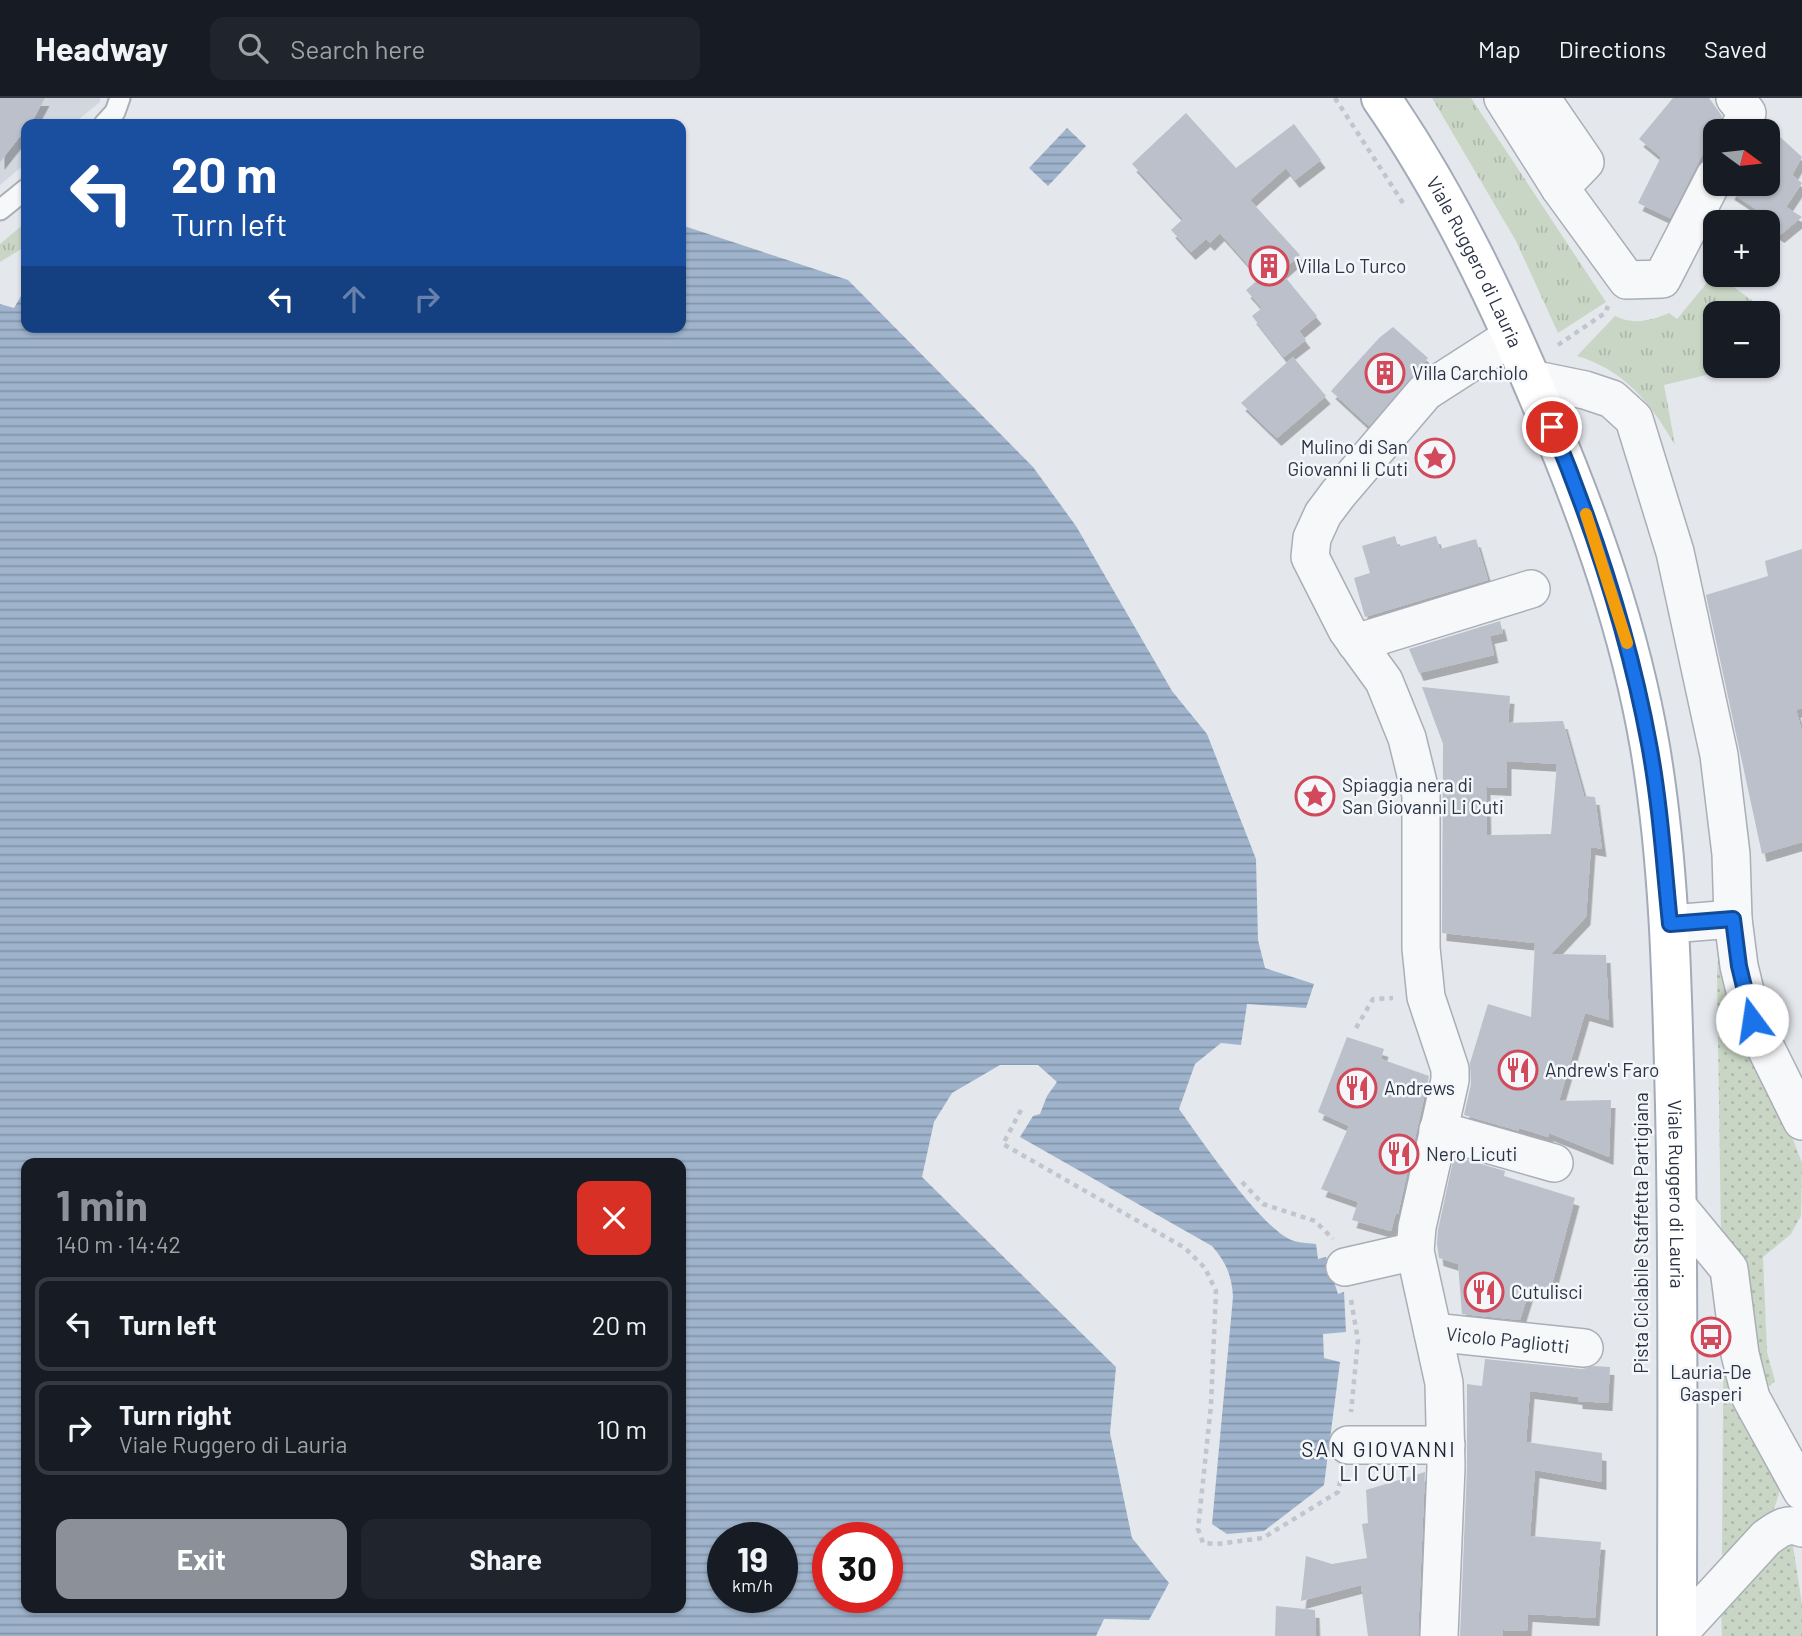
<!DOCTYPE html>
<meta charset="utf-8">
<style>
body{margin:0;font-family:Barlow,sans-serif;background:#20242c;color:#f1f3f6;height:100vh;display:flex;flex-direction:column;font-size:26px;white-space:nowrap}
*{box-sizing:border-box;margin:0}
p{font-size:23px;color:#9ea1a6}
.icon{flex:none;width:38px;height:38px;fill:none;stroke:currentColor;stroke-width:2;stroke-linecap:round;stroke-linejoin:round}
.map{position:relative;flex:1;overflow:hidden}
.panel{position:absolute;left:21px;top:1060px;width:665px;height:455px;display:flex;flex-direction:column;background:#171b24;border-radius:14px;box-shadow:0 2px 5px #0004}
.panel>*{flex:none}
.guide{position:absolute;left:21px;top:21px;width:665px;height:214px;border-radius:14px;box-shadow:0 2px 5px #0004;background:#1a4fa0;color:#fff;overflow:hidden}
.needle{width:46px;rotate:105deg}
.tools{position:absolute;left:1703px;top:21px;display:grid;gap:14px}
.tools a{display:grid;place-items:center;width:77px;height:77px;border-radius:14px;background:#171b24;box-shadow:0 2px 5px #0004;font-size:35px}
.speed{position:absolute;left:707px;top:1424px;display:flex;gap:14px;font-size:35px;font-weight:700;text-align:center}
.speed>*{display:grid;place-content:center;width:91px;height:91px;border-radius:50%;background:#171b24;box-shadow:0 2px 5px #0004;line-height:1}
.speed small{font-size:18px;font-weight:400}
.speed .limit{border:10px solid #d22;background:#fff;color:#111}
.pin{position:absolute;display:grid;place-items:center;width:60px;height:60px;color:#fff;margin:-30px;border:4px solid #fff;border-radius:50%;box-shadow:0 2px 7px #0007}
.me{position:absolute;width:77px;margin:-38px;rotate:346deg;stroke-linejoin:round;filter:drop-shadow(0 0 5px #0008)}
.turn{display:flex;align-items:center;gap:24px;height:147px;padding:0 35px;font-size:32px}
.turn .icon{width:91px;height:91px;stroke-width:2.5}
.turn b{display:block;font-size:49px;line-height:60px}
.lanes{display:flex;align-items:center;height:66px;padding:0 35px;background:#0003;justify-content:center;gap:35px;direction:ltr}
.lanes .off{opacity:.35}
.round{display:grid;place-items:center;flex:none;width:74px;height:74px;border-radius:14px;background:#20242c}
.head{display:flex;align-items:center;justify-content:space-between;height:119px;padding:0 35px}
h1{font-size:42px;font-weight:700;line-height:52px;color:#8c9099}
.primary-button{display:flex;gap:14px;margin-top:auto;padding:14px 35px}
.primary-button a{flex:1;height:80px;border-radius:14px;background:#8c9099;color:#fff;font-size:28px;font-weight:700;line-height:80px;text-align:center}
.primary-button a+a{background:#20242c;color:#f1f3f6}
ul{padding:0;list-style:none}
li{display:flex;align-items:center;gap:21px;height:94px;margin:0 14px 10px;padding:0 21px;border:4px solid #363941;border-radius:14px}
li div{flex:1}
li b{display:block;font-size:26px}
li em{font-style:normal}
header{display:flex;align-items:center;gap:42px;box-sizing:border-box;height:98px;padding:0 35px;background:#171b24;border-bottom:2px solid #363941}
header strong{font-size:33px}
nav{display:flex;gap:38px;margin-inline-start:auto;font-size:24px}
.search{width:490px;height:63px;background:#20242c;display:flex;align-items:center;gap:18px;box-sizing:border-box;padding:0 24px;border-radius:14px;color:#9ea1a6;font-size:26px}
.map>svg:first-child{display:block}
.built{fill:#d2d6de}
.grass{fill:url(#grass-tufts)}
.park{fill:url(#park-dots)}
.water{fill:url(#water-rules);fill-rule:evenodd}
.building{fill:#bbc0ca;fill-rule:evenodd;filter:url(#shadow)}
.lines{fill:none;stroke-linecap:round;stroke-linejoin:round}
.lane-casing{stroke:#a9aeb7;stroke-width:23}
.street-casing{stroke:#a9aeb7;stroke-width:40}
.primary-casing{stroke:#a3abb8;stroke-width:42}
.path{stroke:#c2c5cb;stroke-width:4.5;stroke-dasharray:5 5;stroke-linecap:butt}
.lane{stroke:#f7f8fa;stroke-width:19}
.street{stroke:#f7f8fa;stroke-width:37}
.primary{stroke:#fff;stroke-width:38}
.route-casing{stroke:#114b97;stroke-width:18}
.route{stroke:#1a73e8;stroke-width:12}
.slow{stroke:#f59e0b;stroke-width:12}
.labels{text-anchor:middle;stroke-width:5;stroke-linejoin:round;paint-order:stroke}
.street-label{font-size:19px;fill:#2b3445;stroke:#f4f6f9}
.poi-label{font-size:19px;fill:#2b3445;stroke:#f4f6f9;text-anchor:start}
.neighbourhood-label{font-size:21px;letter-spacing:2px;fill:#1d2536;stroke:#f4f6f9}
</style>
<header>
<strong>Headway</strong>
<div class="search"><svg class="icon" aria-label="search" viewBox="0 0 24 24"><circle cx="10" cy="10" r="6"/><path d="M15 15l6 6"/></svg>Search here</div>
<nav><a>Map</a><a>Directions</a><a>Saved</a></nav>
</header>
<div class="map">
<svg width="1802" height="1538" viewBox="0 0 1802 1538">
<defs>
<pattern id="grass-tufts" width="24" height="20" patternUnits="userSpaceOnUse" patternTransform="scale(1.75)"><rect width="24" height="20" fill="#c9d6c5"/><path d="M3 7l-1-3M5 7V3M7 7l1-3M15 17l-1-3M17 17v-4M19 17l1-3" fill="none" stroke="#adb8ab"/></pattern>
<pattern id="park-dots" width="8" height="8" patternUnits="userSpaceOnUse" patternTransform="scale(1.75)"><rect width="8" height="8" fill="#c9d6c5"/><path d="M2 2h.1M6 6h.1" fill="none" stroke="#adb8ab" stroke-width="1.8" stroke-linecap="round"/></pattern>
<pattern id="water-rules" width="6" height="5" patternUnits="userSpaceOnUse" patternTransform="scale(1.75)"><rect width="6" height="5" fill="#9fb4cc"/><path d="M0 2.5h6" fill="none" stroke="#8293a7"/></pattern>
<filter id="shadow"><feDropShadow dx="4.5" dy="8" stdDeviation="0" flood-color="#0004"/></filter>
</defs>
<rect width="100%" height="100%" fill="#e4e7ec"/>
<polygon class="built" points="0,0 100,0 100,4 73,26 26,26 26,65 0,87"/>
<g class="grass">
<polygon points="1432,0 1471,0 1606,204 1558,235 1516,143"/>
<polygon points="26,124 26,148 0,164 0,146"/>
<path d="M1715,175L1773,218L1768,227V215H1715V268H1738L1736,270L1664,287L1675,347C1651,306 1625,272 1577,258L1615,218C1633,227 1651,223 1669,215L1677,221Z"/>
</g>
<g class="park">
<polygon points="1719,848 1802,1065 1801,1118 1791,1136 1763,1159 1767,1254 1775,1283 1770,1288 1761,1284 1721,1135 1717,876"/>
<path d="M1724,1178L1780,1390C1774,1425 1748,1450 1724,1475L1722,1453Z"/>
<polygon points="1792,1442 1802,1506 1802,1538 1722,1538 1721,1511 1725,1500"/>
</g>
<g class="water">
<polygon points="1067,30 1086,48 1048,88 1029,70"/>
<path d="M681,127L848,182L1033,369L1076,428L1172,593L1207,636L1256,761L1258,842L1265,870L1314,886L1306,910L1247,906L1241,947L1221,945L1195,966L1179,1011C1200,1040 1263,1134 1294,1143C1301,1145 1309,1145 1316,1146L1318,1161L1326,1159L1338,1196L1344,1194L1346,1234L1323,1236L1324,1260L1340,1264L1324,1387L1264,1433L1227,1436L1212,1426L1233,1199C1232,1178 1226,1164 1212,1148L1020,1039L1033,1018L1040,1016L1047,998L1057,984L1038,967H1000L952,995L934,1024L922,1079L1116,1269L1110,1335L1132,1440L1169,1485L1149,1522L1104,1521L1096,1538H0V206L14,210L21,198L26,197V229H681ZM26,1066H681V1510H26ZM723,1440H782V1500H723ZM828,1440H887V1500H828Z"/>
</g>
<g class="building">
<polygon points="0,0 45,0 33,22 30,26 26,26 26,31 0,64"/>
<polygon points="1673,0 1709,0 1722,18 1670,120 1638,105 1661,59 1639,41"/>
<polygon points="1186,15 1236,70 1294,26 1321,62 1295,82 1286,70 1250,102 1300,157 1281,174 1317,218 1299,233 1306,242 1284,259 1252,218 1262,210 1246,192 1260,180 1220,135 1210,145 1206,141 1191,154 1171,132 1183,121 1132,66"/>
<polygon points="1778,37 1802,59 1792,77 1802,85 1786,109 1802,119 1780,137 1768,129 1768,124 1765,124 1768,119 1730,94 1734,86 1768,86 1768,54"/>
<polygon points="1393,229 1428,260 1369,328 1331,293 1379,240"/>
<polygon points="1293,259 1326,298 1277,340 1241,305"/>
<polygon points="1395,438 1398,449 1436,438 1440,451 1476,441 1488,482 1365,519 1354,480 1370,475 1362,448"/>
<polygon points="1802,451 1802,610 1796,612 1802,633 1802,744 1762,756 1706,497 1768,478 1765,463"/>
<polygon points="1500,523 1503,535 1490,538 1494,557 1419,575 1409,551"/>
<path d="M1422,589L1510,598L1508,625L1563,623L1584,698L1595,699L1602,751L1591,749L1586,819L1551,856L1606,857L1609,922L1585,915L1559,1003L1611,1002L1609,1059L1549,1035L1548,1039L1519,1030V1033L1464,1017L1471,986L1470,965L1488,906L1531,919L1535,845L1442,835L1443,646ZM1507,663L1557,666L1551,736L1487,737L1486,689L1507,690Z"/>
<polygon points="1347,939 1384,951 1381,961 1429,978 1398,1116 1396,1115 1391,1133 1352,1122 1358,1104 1321,1091 1349,1028 1318,1014"/>
<polygon points="1454,1058 1505,1073 1504,1078 1575,1100 1550,1194 1530,1190 1520,1222 1462,1216 1458,1166 1439,1160 1437,1146 1438,1132"/>
<polygon points="1485,1261 1582,1271 1594,1268 1610,1269 1608,1305 1578,1303 1578,1299 1530,1293 1526,1344 1602,1355 1602,1384 1535,1372 1530,1438 1601,1444 1595,1520 1528,1516 1527,1533 1503,1532 1502,1538 1460,1538 1467,1370 1467,1286 1482,1288"/>
<polygon points="1425,1374 1418,1538 1368,1538 1361,1487 1301,1503 1306,1458 1332,1466 1367,1460 1362,1426 1368,1425 1366,1392"/>
<polygon points="1276,1508 1315,1512 1316,1538 1275,1538"/>
</g>
<g class="lines">
<defs>
<g id="lane">
<polyline points="104,26 115,14 120,0"/>
<polyline points="0,112 26,91"/>
</g>
<g id="street">
<polyline points="1503,0 1560,90 1627,182 1662,181 1715,78"/>
<polyline points="1541,0 1585,64 1560,90"/>
<polyline points="1735,0 1747,15 1738,33"/>
<polyline points="1531,281 1585,292 1612,301 1634,321 1675,454 1719,657 1731,756 1733,821 1739,868 1752,922 1802,1023"/>
<polyline points="1356,545 1531,491"/>
<polyline points="1670,826 1733,821"/>
<polyline points="1438,1032 1554,1065"/>
<polyline points="1677,1108 1729,1171 1740,1256 1751,1300 1802,1393"/>
<polyline points="1345,1169 1415,1153"/>
<path id="s1" d="M1433,1234L1584,1250"/>
<polyline points="1348,1347 1446,1347"/>
<path d="M1677,1537L1766,1440C1778,1431 1787,1424 1802,1430"/>
<polyline points="1439,1538 1446,1369 1444,1285 1415,1153 1417,1129 1450,982 1450,971 1426,899 1421,850 1421,697 1407,640 1384,583 1347,532 1310,459 1312,440 1323,416 1338,396 1425,294 1512,238"/>
</g>
<g id="primary">
<path id="s2" d="M1381,0C1448,97 1499,204 1544,312C1590,421 1630,532 1650,649C1670,768 1672,888 1675,1008C1679,1185 1677,1361 1677,1538"/>
</g>
</defs>
<use href="#lane" class="lane-casing"/>
<use href="#street" class="street-casing"/>
<use href="#primary" class="primary-casing"/>
<g class="path">
<polyline points="1335,0 1403,105"/>
<polyline points="1558,247 1605,215 1608,208"/>
<polyline points="1356,930 1373,901 1393,900"/>
<polyline points="1021,1012 1003,1046 1185,1150 1205,1170 1216,1193 1211,1307 1198,1431 1203,1445 1217,1446 1263,1440 1338,1394 1341,1378"/>
<polyline points="1242,1084 1263,1106 1315,1123 1333,1141"/>
<polyline points="1351,1202 1358,1242 1351,1314"/>
</g>
<use href="#lane" class="lane"/>
<use href="#street" class="street"/>
<use href="#primary" class="primary"/>
</g>
<g class="lines">
<defs>
<path id="route" d="M1552,329C1594,431 1629,537 1649,646C1660,705 1664,766 1670,826L1733,821L1739,868L1752,922"/>
</defs>
<use href="#route" class="route-casing"/>
<use href="#route" class="route"/>
<polyline class="slow" points="1586,416 1627,545"/>
</g>
<defs>
<symbol id="building-ring" viewBox="-11 -11 22 22"><circle r="9.5" fill="#f4f6f9" stroke="#d1495b" stroke-width="1.5"/><path d="M-4-6H4V6H1V3H-1V6H-4ZM-2.5-4.3h1.7v1.8h-1.7ZM.8-4.3h1.7v1.8H.8ZM-2.5-1h1.7V.8h-1.7ZM.8-1h1.7V.8H.8Z" fill="#d1495b"/></symbol>
<symbol id="sight-ring" viewBox="-11 -11 22 22"><circle r="9.5" fill="#f4f6f9" stroke="#d1495b" stroke-width="1.5"/><path d="M0-6L1.8-2.2L6-1.7L2.9 1.2L3.7 5.4L0 3.3L-3.7 5.4L-2.9 1.2L-6-1.7L-1.8-2.2Z" fill="#d1495b"/></symbol>
<symbol id="restaurant-ring" viewBox="-11 -11 22 22"><circle r="9.5" fill="#f4f6f9" stroke="#d1495b" stroke-width="1.5"/><path d="M-5-6h1v4h1v-4h1v4h1v-4h1v5L-1.5 .5V6h-2V.5L-5-1ZM5-6V6H3V1.5H1.5Q1.5-4 5-6Z" fill="#d1495b"/></symbol>
<symbol id="bus-ring" viewBox="-11 -11 22 22"><circle r="9.5" fill="#f4f6f9" stroke="#d1495b" stroke-width="1.5"/><path d="M-5-6H5V4H4V6H2V4H-2V6H-4V4H-5ZM-3.5-4V0h7V-4ZM-3.5 1.2v1.5H-2V1.2ZM2 1.2v1.5H3.5V1.2Z" fill="#d1495b"/></symbol>
</defs>
<g fill-rule="evenodd">
<use href="#building-ring" x="1247" y="146" width="44" height="44"/>
<use href="#building-ring" x="1363" y="253" width="44" height="44"/>
<use href="#sight-ring" x="1413" y="338" width="44" height="44"/>
<use href="#sight-ring" x="1293" y="676" width="44" height="44"/>
<use href="#restaurant-ring" x="1496" y="950" width="44" height="44"/>
<use href="#restaurant-ring" x="1335" y="968" width="44" height="44"/>
<use href="#restaurant-ring" x="1377" y="1034" width="44" height="44"/>
<use href="#restaurant-ring" x="1462" y="1172" width="44" height="44"/>
<use href="#bus-ring" x="1689" y="1217" width="44" height="44"/>
</g>
<g class="labels">
<g class="street-label">
<text dy="7" stroke="none"><textPath href="#s2" startOffset="189">Viale Ruggero di Lauria</textPath></text>
<text dy="7" stroke="none"><textPath href="#s2" startOffset="1155">Viale Ruggero di Lauria</textPath></text>
<text transform="translate(1641 1135) rotate(-90)" y="7">Pista Ciclabile Staffetta Partigiana</text>
<text dy="7" stroke="none"><textPath href="#s1" startOffset="75">Vicolo Pagliotti</textPath></text>
</g>
<g class="poi-label">
<text x="1296" y="175">Villa Lo Turco</text>
<text x="1412" y="282">Villa Carchiolo</text>
<text x="1408" y="356" text-anchor="end">Mulino di San<tspan x="1408" dy="22">Giovanni li Cuti</tspan></text>
<text x="1342" y="694">Spiaggia nera di<tspan x="1342" dy="22">San Giovanni Li Cuti</tspan></text>
<text x="1545" y="979">Andrew's Faro</text>
<text x="1384" y="997">Andrews</text>
<text x="1426" y="1063">Nero Licuti</text>
<text x="1511" y="1201">Cutulisci</text>
<text x="1711" y="1281" text-anchor="middle">Lauria-De<tspan x="1711" dy="22">Gasperi</tspan></text>
</g>
<g class="neighbourhood-label">
<text x="1379" y="1359">SAN GIOVANNI<tspan x="1379" dy="24">LI CUTI</tspan></text>
</g>
</g>
</svg>
<div class="tools">
<a><svg class="needle" viewBox="-14 -14 28 28"><path d="M0-13l5 13h-10z" fill="#e53935"/><path d="M0 13l5-13h-10z" fill="#9ea1a6"/></svg></a>
<a>+</a>
<a>−</a>
</div>
<div class="speed"><div>19<small>km/h</small></div><div class="limit">30</div></div>
<div class="pin" style="left:1552px;top:329px;background:#d93025"><svg class="icon" aria-label="arrive" viewBox="0 0 24 24"><path d="M6 21V4h12l-3 4 3 4H6"/></svg></div>
<svg class="me" style="left:1752px;top:922px" viewBox="-20 -20 40 40"><circle r="19" fill="#fff"/><path d="M0-13L10 11 0 6-10 11z" fill="#1a73e8"/></svg>
<div class="guide">
<div class="turn"><svg class="icon" aria-label="left" viewBox="0 0 24 24"><path d="M17 20v-9H6M10 6l-5 5 5 5"/></svg><div><b>20 m</b>Turn left</div></div>
<div class="lanes"><svg class="icon" aria-label="left" viewBox="0 0 24 24"><path d="M17 20v-9H6M10 6l-5 5 5 5"/></svg><svg class="icon off" aria-label="ahead" viewBox="0 0 24 24"><path d="M12 20V5M6 11l6-6 6 6"/></svg><svg class="icon off" aria-label="right" viewBox="0 0 24 24"><path d="M7 20v-9h11M14 6l5 5-5 5"/></svg></div>
</div>
<section class="panel">
<div class="head"><div><h1>1 min</h1><p>140 m · 14:42</p></div><a class="round" style="background:#d93025;color:#fff"><svg class="icon" aria-label="close" viewBox="0 0 24 24"><path d="M6 6l12 12M18 6L6 18"/></svg></a></div>
<ul>
<li><svg class="icon" aria-label="left" viewBox="0 0 24 24"><path d="M17 20v-9H6M10 6l-5 5 5 5"/></svg><div><b>Turn left</b></div><em>20 m</em></li>
<li><svg class="icon" aria-label="right" viewBox="0 0 24 24"><path d="M7 20v-9h11M14 6l5 5-5 5"/></svg><div><b>Turn right</b><p>Viale Ruggero di Lauria</p></div><em>10 m</em></li>
</ul>
<div class="primary-button"><a>Exit</a><a>Share</a></div>
</section>
</div>
